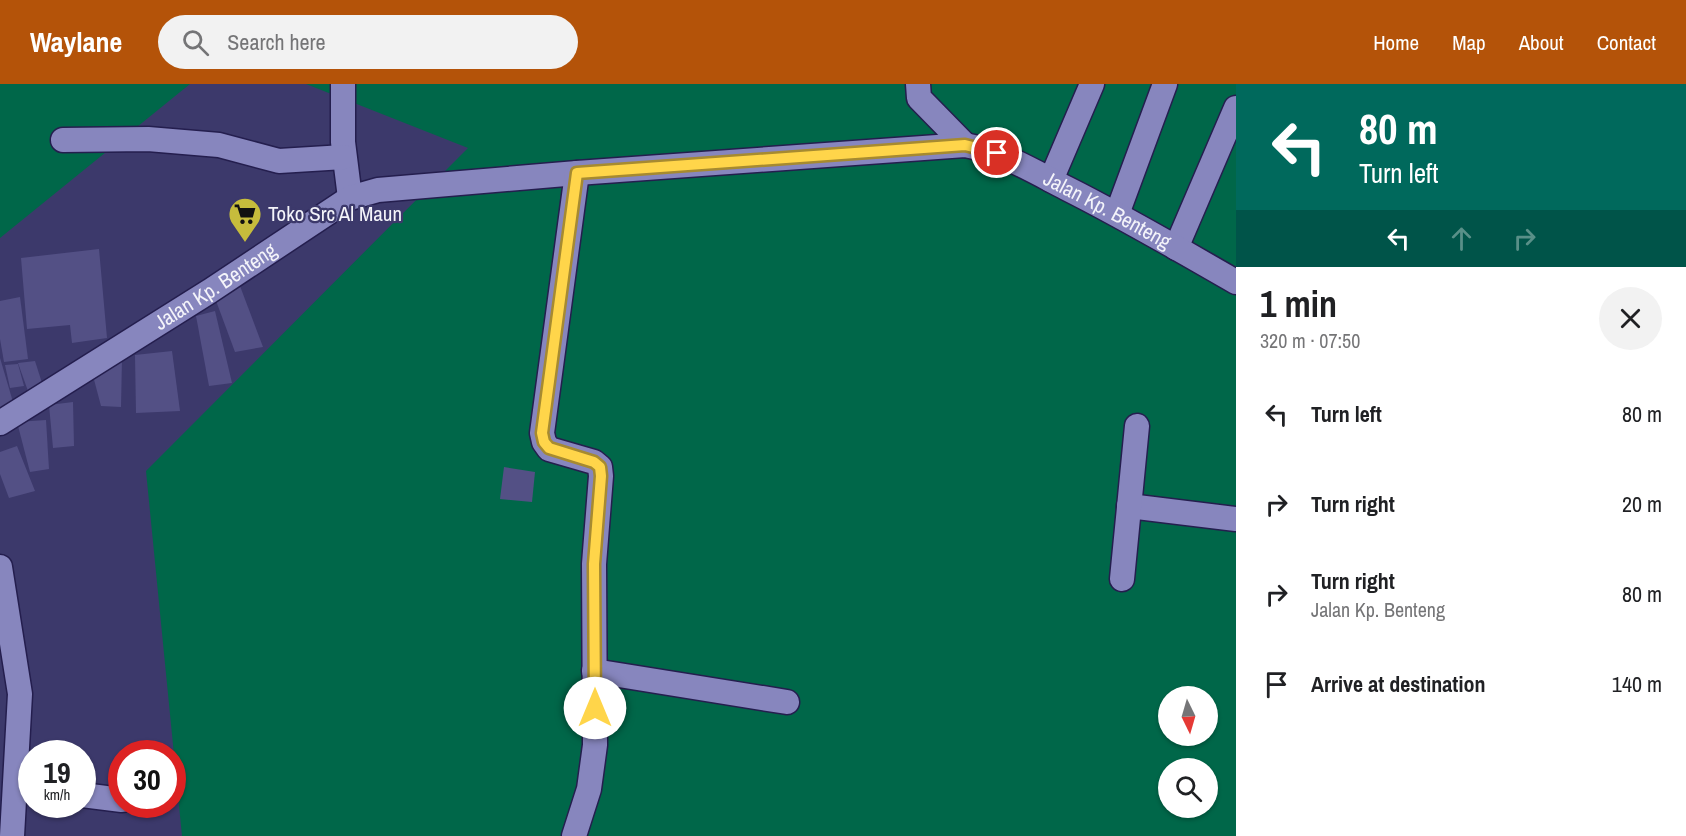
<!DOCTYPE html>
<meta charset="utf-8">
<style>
body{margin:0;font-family:"Archivo Narrow",sans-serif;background:#f2f2f2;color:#202124;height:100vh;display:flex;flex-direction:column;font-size:22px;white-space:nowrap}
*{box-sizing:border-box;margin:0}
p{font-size:20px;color:#757577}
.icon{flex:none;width:33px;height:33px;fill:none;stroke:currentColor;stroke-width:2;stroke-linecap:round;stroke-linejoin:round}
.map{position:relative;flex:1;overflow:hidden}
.sheet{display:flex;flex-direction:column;background:#fff;width:450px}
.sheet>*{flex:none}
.hud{background:#00695c;color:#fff;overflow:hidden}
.needle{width:39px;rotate:175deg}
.fabs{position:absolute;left:1158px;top:602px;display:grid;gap:12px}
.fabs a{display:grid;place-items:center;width:60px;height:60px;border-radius:50%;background:#fff;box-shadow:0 2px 4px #0004;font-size:30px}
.speed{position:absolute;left:18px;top:656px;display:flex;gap:12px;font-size:30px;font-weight:700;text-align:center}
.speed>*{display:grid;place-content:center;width:78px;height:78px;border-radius:50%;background:#fff;box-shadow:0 2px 4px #0004;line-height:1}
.speed small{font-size:15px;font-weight:400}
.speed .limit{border:9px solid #d22;background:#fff;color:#111}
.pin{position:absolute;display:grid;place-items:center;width:51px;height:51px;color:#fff;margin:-26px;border:3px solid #fff;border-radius:50%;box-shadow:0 2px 6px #0007}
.me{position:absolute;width:66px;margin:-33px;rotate:0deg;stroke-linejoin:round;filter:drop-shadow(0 0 4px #0008)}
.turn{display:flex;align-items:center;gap:21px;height:126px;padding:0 24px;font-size:27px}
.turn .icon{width:78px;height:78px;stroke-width:2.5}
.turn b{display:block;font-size:42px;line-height:51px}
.lanes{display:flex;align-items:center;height:57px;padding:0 24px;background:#0003;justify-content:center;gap:30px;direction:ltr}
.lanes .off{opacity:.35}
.round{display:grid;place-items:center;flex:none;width:63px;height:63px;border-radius:32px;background:#f2f2f2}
.headline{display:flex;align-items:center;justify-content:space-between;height:102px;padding:0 24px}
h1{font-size:36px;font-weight:700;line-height:45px}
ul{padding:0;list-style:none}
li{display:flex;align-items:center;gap:18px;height:90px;padding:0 24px}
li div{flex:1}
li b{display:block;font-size:22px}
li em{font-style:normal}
header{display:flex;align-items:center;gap:36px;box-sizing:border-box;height:84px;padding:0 30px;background:#b45309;color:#fff}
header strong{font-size:28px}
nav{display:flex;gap:33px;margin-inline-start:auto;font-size:21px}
.search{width:420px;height:54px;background:#f2f2f2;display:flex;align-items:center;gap:15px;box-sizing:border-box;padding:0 21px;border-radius:33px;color:#757577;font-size:22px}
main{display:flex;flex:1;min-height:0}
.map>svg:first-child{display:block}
.green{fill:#006749;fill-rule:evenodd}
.building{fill:#535085}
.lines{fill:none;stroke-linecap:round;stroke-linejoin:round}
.street-casing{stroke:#241e4e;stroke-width:27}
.street{stroke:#8786be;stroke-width:24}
.route-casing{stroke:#a68a30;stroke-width:15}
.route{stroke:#ffd54a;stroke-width:10}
.labels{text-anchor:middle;stroke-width:4.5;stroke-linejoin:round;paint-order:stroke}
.street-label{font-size:21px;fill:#f4f4fa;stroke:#3c396b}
.poi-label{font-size:21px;fill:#f4f4fa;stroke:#3c396b;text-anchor:start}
</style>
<header>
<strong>Waylane</strong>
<div class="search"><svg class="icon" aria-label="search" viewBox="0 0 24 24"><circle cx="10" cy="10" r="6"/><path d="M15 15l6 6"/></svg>Search here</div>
<nav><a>Home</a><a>Map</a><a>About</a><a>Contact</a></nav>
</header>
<main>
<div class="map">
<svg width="1236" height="752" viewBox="0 0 1236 752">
<rect width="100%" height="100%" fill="#3c396b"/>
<g class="green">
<polygon points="0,0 190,0 0,154"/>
<path d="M306,0H1236V752H182L146,387L468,64ZM1168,612H1208V651H1168ZM1168,684H1208V723H1168Z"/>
</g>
<g class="building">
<polygon points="99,165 107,254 72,259 70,241 27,245 21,174"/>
<polygon points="240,202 263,263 235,268 215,214"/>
<polygon points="20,213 28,275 4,278 0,255 0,217"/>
<polygon points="215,227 232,299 209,302 196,232"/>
<polygon points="172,267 180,327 136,329 135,271"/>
<polygon points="0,274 13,318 0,325"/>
<polygon points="122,274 121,323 101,322 92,288"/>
<polygon points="35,277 43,302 28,307 18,279"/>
<polygon points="18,280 24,302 10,304 5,281"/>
<polygon points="73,318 74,362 53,364 49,321"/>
<polygon points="46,336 49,385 30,388 17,338"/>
<polygon points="17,362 35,407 9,414 0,390 0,368"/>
<polygon points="504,383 535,388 532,418 500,415"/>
</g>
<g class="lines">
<defs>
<g id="street">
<polyline points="343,0 343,58 350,114"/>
<polyline points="918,0 919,14 965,61"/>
<polyline points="63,56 148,55 219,61 279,77 344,73"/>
<polyline points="1051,96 1092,0"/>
<polyline points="1117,130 1165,0"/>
<polyline points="1176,164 1236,24"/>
<path id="s1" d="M0,339L210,207L350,114L378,106L577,89L965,61C1002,68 1033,87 1066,104C1124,133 1180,166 1236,198"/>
<polyline points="1129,422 1236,435"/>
<polyline points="0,483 20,610 12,752"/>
<polyline points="1122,495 1137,342"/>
<polyline points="594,587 787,618"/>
<polyline points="82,711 122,716"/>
<polyline points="574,752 589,705 595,661 594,480 601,392 600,383 594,378 549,365 544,358 542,349 577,89"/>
</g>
</defs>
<use href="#street" class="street-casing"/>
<use href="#street" class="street"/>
</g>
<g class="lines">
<defs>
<polyline id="route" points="595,624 594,480 601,392 600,383 594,378 549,364 544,358 542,349 577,89 965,61 997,69"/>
</defs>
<use href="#route" class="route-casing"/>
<use href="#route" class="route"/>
</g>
<defs>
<symbol id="supermarket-pin" viewBox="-11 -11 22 30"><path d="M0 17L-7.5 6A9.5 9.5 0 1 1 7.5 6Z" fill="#c6bc3c" stroke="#3c396b"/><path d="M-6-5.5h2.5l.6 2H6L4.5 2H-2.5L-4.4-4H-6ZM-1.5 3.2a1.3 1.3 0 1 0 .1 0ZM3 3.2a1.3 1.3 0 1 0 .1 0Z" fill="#111"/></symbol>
</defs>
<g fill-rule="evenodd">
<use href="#supermarket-pin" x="226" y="111" width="38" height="52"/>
</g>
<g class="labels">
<g class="street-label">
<text dy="7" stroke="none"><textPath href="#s1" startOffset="1191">Jalan Kp. Benteng</textPath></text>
<text dy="7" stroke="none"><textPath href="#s1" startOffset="255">Jalan Kp. Benteng</textPath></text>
</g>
<g class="poi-label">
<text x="268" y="137">Toko Src Al Maun</text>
</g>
</g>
</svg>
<div class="fabs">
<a><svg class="needle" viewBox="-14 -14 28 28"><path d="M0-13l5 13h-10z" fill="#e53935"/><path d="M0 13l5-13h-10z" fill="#757577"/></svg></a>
<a><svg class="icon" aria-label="search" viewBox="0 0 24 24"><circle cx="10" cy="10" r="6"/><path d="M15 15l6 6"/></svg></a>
</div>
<div class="speed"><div>19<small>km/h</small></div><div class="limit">30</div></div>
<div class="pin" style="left:997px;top:69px;background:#d93025"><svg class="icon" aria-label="arrive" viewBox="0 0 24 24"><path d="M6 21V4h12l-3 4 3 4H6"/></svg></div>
<svg class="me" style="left:595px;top:624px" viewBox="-20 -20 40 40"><circle r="19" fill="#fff"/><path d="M0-13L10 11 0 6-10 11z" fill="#ffd54a"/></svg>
</div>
<section class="sheet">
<div class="hud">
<div class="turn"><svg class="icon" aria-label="left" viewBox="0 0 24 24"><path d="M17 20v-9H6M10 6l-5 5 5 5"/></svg><div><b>80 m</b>Turn left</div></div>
<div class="lanes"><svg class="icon" aria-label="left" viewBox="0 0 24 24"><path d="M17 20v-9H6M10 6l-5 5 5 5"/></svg><svg class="icon off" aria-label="ahead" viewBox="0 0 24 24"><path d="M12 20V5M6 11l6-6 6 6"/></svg><svg class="icon off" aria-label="right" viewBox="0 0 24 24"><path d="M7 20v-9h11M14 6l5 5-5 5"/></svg></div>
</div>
<div class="headline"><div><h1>1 min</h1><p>320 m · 07:50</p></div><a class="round"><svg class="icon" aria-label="close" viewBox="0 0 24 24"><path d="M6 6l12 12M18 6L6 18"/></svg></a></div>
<ul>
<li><svg class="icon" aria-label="left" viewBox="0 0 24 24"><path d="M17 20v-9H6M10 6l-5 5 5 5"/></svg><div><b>Turn left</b></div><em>80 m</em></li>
<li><svg class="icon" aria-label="right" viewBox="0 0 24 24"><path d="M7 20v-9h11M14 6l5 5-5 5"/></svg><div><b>Turn right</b></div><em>20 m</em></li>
<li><svg class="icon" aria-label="right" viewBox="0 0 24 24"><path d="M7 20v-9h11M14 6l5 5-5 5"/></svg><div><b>Turn right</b><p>Jalan Kp. Benteng</p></div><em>80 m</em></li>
<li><svg class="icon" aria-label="arrive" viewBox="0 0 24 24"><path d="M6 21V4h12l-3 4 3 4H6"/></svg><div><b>Arrive at destination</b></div><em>140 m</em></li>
</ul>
</section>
</main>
